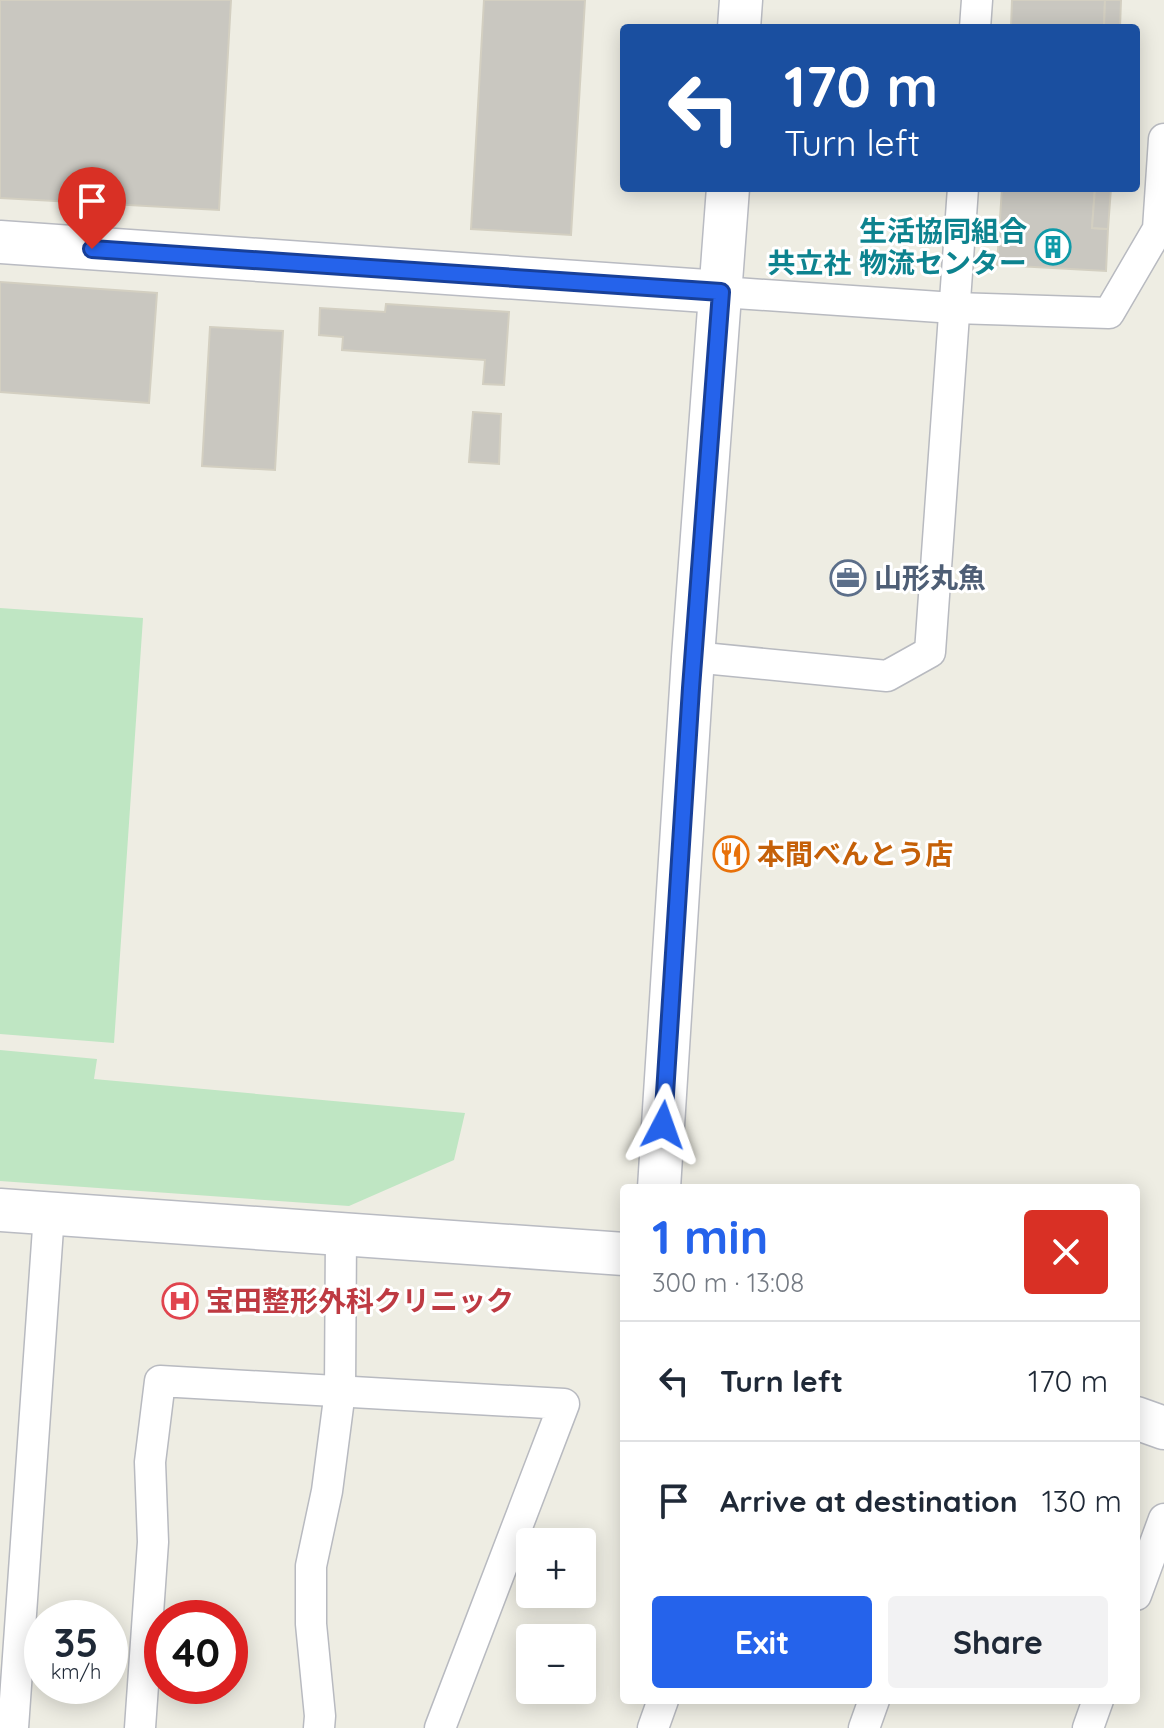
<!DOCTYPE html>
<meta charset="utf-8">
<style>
body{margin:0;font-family:Quicksand,"Noto Sans JP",sans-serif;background:#f2f2f3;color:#1f2937;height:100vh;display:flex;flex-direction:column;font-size:30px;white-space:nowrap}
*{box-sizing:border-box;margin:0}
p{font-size:26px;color:#747a83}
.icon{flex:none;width:44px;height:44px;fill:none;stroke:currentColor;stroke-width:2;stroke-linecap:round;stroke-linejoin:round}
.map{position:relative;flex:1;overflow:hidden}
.panel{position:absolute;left:620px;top:1184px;width:520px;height:520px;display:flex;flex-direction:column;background:#fff;border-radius:8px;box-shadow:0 4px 20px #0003}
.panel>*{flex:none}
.banner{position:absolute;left:620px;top:24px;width:520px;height:168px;border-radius:8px;box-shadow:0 4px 20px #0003;background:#1a4fa0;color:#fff;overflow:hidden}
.buttons{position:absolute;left:516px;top:1528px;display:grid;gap:16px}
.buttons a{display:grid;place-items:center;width:80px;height:80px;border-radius:8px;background:#fff;box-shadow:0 4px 20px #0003;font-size:40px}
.speed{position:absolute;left:24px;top:1600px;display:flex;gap:16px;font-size:40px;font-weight:700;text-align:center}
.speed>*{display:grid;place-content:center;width:104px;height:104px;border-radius:50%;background:#fff;box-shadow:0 4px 20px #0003;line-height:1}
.speed small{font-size:20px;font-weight:400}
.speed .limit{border:12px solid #d22;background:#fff;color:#111}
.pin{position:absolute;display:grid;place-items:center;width:68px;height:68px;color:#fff;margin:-82px -34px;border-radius:50% 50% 50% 0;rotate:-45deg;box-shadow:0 0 8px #0007}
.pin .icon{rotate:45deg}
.me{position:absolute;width:88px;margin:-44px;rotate:4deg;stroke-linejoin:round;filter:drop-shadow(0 0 6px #0008)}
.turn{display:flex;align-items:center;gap:28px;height:168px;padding:0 32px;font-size:36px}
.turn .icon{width:104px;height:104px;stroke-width:2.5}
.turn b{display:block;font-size:56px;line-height:68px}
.round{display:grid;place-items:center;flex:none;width:84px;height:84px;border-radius:8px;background:#f2f2f3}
.head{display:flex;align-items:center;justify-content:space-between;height:136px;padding:0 32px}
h1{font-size:48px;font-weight:800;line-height:60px;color:#2563eb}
.primary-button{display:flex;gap:16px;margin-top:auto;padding:16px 32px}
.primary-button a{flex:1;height:92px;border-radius:8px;background:#2563eb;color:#fff;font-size:32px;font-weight:800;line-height:92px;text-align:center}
.primary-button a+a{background:#f2f2f3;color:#1f2937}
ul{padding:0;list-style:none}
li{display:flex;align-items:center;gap:24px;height:120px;padding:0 32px;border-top:2px solid #e0e1e3}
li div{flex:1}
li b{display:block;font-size:30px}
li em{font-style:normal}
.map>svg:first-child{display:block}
.green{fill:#bfe6c3}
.building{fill:#c9c7c0;stroke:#d3cfc1;stroke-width:2}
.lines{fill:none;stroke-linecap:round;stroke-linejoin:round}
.street-casing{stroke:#b8bac0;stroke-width:33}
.secondary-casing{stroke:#b9bbc2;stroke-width:45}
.street{stroke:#fff;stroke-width:30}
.secondary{stroke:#fff;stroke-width:42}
.route-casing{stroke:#184099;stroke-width:20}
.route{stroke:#2563eb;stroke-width:14}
.labels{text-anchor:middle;stroke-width:6;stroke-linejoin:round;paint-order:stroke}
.culture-label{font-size:28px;font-weight:bold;fill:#0d838f;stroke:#fff;text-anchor:end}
.service-label{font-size:28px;font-weight:bold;fill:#4e5e75;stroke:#fff;text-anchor:start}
.food-label{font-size:28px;font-weight:bold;fill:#c56008;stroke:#fff;text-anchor:start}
.health-label{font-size:28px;font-weight:bold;fill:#be3a42;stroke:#fff;text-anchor:start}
</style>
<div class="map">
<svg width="1164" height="1728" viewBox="0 0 1164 1728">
<rect width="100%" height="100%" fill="#eeede3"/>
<g class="green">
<polygon points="0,608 143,618 114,1043 112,1074 114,1043 0,1034"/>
<polygon points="0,1050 97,1059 94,1079 465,1113 454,1160 349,1206 0,1181"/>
</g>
<g class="building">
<polygon points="0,0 231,0 219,210 0,198"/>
<polygon points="484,0 585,0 571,235 471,229"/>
<polygon points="1012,0 1105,0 1104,28 1011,28"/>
<polygon points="1105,0 1121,0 1120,28 1104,28"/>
<polygon points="1002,188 1095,188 1092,228 1108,229 1106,271 997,265"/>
<polygon points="1095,188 1111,188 1108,229 1092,228"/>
<polygon points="0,282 157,293 149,403 0,392"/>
<polygon points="386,304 509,312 504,385 483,384 485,360 342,350 343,337 319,335 320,308 385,312"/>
<polygon points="210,327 283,331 275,470 202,466"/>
<polygon points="473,412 501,414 499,464 469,462"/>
</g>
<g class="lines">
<defs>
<g id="street">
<polyline points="975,28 977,0"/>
<polyline points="721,292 954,308 1109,313 1158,229 1164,139"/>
<polyline points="693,657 887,676 930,652 963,188"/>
<polyline points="1136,1595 1164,1519"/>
<polyline points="13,1728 49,1214"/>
<polyline points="140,1728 153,1542 150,1462 160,1381 564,1404 440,1728"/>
<polyline points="319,1728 320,1716 311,1624 311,1566 327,1491 340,1391 341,1233"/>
<polyline points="653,1728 663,1700"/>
<polyline points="864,1728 874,1700"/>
<polyline points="1088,1728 1098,1700"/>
</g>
<g id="secondary">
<polyline points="739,28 741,0"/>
<polyline points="0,242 721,292"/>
<polyline points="659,1188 693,657 728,188"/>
<polyline points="0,1210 624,1254"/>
<polyline points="1136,1418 1164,1428"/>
</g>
</defs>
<use href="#street" class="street-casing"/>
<use href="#secondary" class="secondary-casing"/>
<use href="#street" class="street"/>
<use href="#secondary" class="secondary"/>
</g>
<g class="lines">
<defs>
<polyline id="route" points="92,249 721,292 691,688 663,1125"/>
</defs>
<use href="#route" class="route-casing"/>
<use href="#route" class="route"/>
</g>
<defs>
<symbol id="building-ring" viewBox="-11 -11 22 22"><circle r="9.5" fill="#fff" stroke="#0f9aa8" stroke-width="1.5"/><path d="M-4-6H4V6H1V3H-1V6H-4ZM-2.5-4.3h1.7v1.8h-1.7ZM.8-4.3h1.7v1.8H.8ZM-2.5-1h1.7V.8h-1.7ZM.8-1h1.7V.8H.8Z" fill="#0f9aa8"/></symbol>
<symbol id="office-ring" viewBox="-11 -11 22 22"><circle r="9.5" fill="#fff" stroke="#5c6f8a" stroke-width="1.5"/><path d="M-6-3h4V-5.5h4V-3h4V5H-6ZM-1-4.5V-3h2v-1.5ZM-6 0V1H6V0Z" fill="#5c6f8a"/></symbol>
<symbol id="restaurant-ring" viewBox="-11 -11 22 22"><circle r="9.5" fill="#fff" stroke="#e8710a" stroke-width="1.5"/><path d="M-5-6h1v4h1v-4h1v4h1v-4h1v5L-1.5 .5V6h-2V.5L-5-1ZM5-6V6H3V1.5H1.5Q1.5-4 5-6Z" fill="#e8710a"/></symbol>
<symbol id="hospital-ring" viewBox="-11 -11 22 22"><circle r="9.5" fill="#fff" stroke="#e0444e" stroke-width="1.5"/><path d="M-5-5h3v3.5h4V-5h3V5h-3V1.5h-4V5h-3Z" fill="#e0444e"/></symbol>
</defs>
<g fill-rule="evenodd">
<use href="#building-ring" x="1033" y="227" width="40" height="40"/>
<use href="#office-ring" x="828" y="558" width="40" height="40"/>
<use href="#restaurant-ring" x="711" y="834" width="40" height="40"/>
<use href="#hospital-ring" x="160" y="1281" width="40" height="40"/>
</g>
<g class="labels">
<g class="culture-label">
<text x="1027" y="241">生活協同組合<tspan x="1027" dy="32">共立社 物流センター</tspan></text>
</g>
<g class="service-label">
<text x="874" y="588">山形丸魚</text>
</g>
<g class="food-label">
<text x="757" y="864">本間べんとう店</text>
</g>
<g class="health-label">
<text x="206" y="1311">宝田整形外科クリニック</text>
</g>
</g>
</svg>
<div class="buttons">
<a>+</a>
<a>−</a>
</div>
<div class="speed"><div>35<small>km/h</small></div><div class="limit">40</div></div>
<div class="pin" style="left:92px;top:249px;background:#d93025"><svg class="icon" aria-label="arrive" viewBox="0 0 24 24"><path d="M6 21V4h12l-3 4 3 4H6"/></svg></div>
<svg class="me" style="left:663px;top:1125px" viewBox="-20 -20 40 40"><path d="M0-17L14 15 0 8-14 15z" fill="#2563eb" stroke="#fff" stroke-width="4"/></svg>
<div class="banner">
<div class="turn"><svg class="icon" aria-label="left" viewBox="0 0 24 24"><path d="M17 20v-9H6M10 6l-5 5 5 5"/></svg><div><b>170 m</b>Turn left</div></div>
</div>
<section class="panel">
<div class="head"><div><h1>1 min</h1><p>300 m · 13:08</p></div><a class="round" style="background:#d93025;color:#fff"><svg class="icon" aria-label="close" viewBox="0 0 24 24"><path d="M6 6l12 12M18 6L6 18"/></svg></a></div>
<ul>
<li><svg class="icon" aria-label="left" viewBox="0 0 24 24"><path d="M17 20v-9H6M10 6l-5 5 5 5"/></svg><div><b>Turn left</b></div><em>170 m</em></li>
<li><svg class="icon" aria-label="arrive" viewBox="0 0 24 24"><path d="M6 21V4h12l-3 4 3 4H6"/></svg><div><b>Arrive at destination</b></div><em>130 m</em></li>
</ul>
<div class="primary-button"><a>Exit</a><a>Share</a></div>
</section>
</div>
